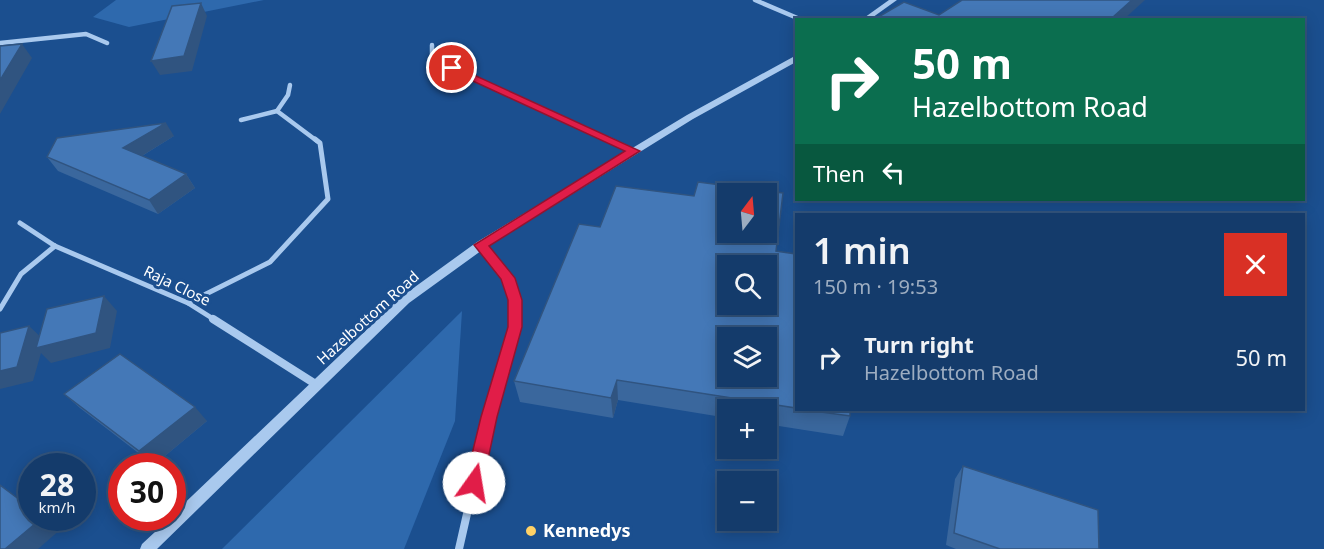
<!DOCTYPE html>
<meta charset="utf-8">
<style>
body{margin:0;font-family:"Noto Sans",sans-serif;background:#214673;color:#f1f3f6;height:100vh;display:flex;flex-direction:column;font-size:22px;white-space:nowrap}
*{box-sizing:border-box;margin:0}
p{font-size:20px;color:#9dadc1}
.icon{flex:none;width:33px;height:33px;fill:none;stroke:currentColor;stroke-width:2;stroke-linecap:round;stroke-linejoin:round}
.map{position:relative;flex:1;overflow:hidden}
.drawer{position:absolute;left:795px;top:213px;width:510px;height:198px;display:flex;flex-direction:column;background:#143b6b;border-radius:0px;box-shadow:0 3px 15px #0003,0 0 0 2px #33557e}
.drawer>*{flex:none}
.top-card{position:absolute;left:795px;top:18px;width:510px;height:183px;border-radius:0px;box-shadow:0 3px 15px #0003,0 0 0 2px #33557e;background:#0b6e4f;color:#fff;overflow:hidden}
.needle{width:39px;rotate:16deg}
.buttons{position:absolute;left:717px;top:183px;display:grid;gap:12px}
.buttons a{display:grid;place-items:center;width:60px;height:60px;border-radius:0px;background:#143b6b;box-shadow:0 3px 15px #0003,0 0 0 2px #33557e;font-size:30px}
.speed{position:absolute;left:18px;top:453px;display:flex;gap:12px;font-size:30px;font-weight:700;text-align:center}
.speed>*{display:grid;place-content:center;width:78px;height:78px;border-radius:50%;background:#143b6b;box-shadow:0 3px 15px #0003,0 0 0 2px #33557e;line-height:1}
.speed small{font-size:15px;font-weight:400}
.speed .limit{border:9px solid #d22;background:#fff;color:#111}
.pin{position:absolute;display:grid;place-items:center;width:51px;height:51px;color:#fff;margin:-26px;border:3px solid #fff;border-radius:50%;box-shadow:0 2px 6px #0007}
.me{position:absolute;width:66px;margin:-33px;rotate:13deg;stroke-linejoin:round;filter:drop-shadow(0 0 4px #0008)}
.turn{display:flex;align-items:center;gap:21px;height:126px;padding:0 18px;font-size:27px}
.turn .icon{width:78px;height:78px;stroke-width:2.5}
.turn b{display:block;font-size:42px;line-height:51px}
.then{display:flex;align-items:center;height:57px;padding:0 18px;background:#0003;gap:12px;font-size:22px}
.round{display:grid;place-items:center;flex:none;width:63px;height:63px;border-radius:0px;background:#214673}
.head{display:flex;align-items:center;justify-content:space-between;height:102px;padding:0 18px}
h1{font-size:36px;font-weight:600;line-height:45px}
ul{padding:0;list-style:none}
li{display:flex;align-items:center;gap:18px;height:84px;padding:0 18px}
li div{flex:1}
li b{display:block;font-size:22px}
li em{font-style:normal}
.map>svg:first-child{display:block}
.green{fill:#2e69ad}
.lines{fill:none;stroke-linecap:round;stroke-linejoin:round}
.minor-far2{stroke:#a9c9ee;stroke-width:4.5}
.minor-far1{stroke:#a9c9ee;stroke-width:5}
.minor{stroke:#a9c9ee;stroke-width:8}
.tertiary{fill:#a9c9ee;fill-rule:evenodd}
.wall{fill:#3a679d}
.shaded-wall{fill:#305480}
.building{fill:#4478b7;stroke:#305480;stroke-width:1.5;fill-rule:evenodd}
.route{fill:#e11d48;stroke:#92132f;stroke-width:1.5}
.poi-dot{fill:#ffd166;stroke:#1b4f8f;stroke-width:2}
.labels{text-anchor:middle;stroke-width:6;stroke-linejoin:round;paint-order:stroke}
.street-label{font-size:15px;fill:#fff;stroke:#1b4f8f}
.near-poi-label{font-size:18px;font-weight:bold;fill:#fff;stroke:#1b4f8f;text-anchor:start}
</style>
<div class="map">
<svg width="1324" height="549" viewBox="0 0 1324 549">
<rect width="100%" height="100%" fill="#1b4f8f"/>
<g class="green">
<polygon points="116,0 264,0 129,27 93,17"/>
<polygon points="462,311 455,421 404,549 222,549"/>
</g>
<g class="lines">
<g class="minor-far2">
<polyline points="755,0 802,20"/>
<polyline points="0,43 86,34 107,43"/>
<polyline points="432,45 432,59 612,141"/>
<polyline points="290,85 288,95 277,111 317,141"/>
<polyline points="241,120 277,111"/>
</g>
<g class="minor-far1">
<polyline points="608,139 634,151"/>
<polyline points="20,223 55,246 188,303 215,320"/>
<path d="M481,245C504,273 515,282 515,320"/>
<polyline points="188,303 270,262 328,199 320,143 315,139"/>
<polyline points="0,309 21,274 55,246"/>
</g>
<g class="minor">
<polyline points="213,319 317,385"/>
<polyline points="459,549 489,417 515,327 515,319"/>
</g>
<g class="tertiary">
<polygon points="889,0 897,0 869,20 861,20"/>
<polygon points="793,57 796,57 796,62 693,119 485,248 409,303 157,549 140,549 142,544 170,518 172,518 172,515 401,297 477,242 687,115"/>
</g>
</g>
<g class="wall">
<polygon points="174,136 142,156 186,174 195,188 158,214 58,171 47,157"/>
<polygon points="600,227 796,254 796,410 850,410 850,416 843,436 766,424 766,410 728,410 728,418 618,400 613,418 520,402 514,381"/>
<polygon points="64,394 207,421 154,465 80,408"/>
<polygon points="963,466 1099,549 956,549 946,545 955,479"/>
</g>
<g class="shaded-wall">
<polygon points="1132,0 1145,0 1123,20 1111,20 1112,18"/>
<polygon points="201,3 207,16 192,71 160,75 151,61"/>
<polygon points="22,44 32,58 0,114 0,80"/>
<polygon points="166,123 174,136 132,162 123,148"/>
<polygon points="186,174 195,188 158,214 149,200"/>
<polygon points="104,296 117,311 110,348 51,363 41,353 33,381 0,389 0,371 29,326 44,340"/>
<polygon points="617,380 618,400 613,418 611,398"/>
<polygon points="195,407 207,421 154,465 139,451"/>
<polygon points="42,518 45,518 61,529 38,549 5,549"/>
</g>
<g class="building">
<polygon points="962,0 1132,0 1112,18 1118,20 873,20 904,2 939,15"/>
<polygon points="201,3 184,56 151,61 172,6"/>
<polygon points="22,44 2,77 0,80 0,46"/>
<polygon points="166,123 123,148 186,174 149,200 47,157 57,138"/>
<path d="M698,182L783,193L776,251L796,254V408L617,380L611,398L514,381L579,224L600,227L616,186L694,196ZM728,194H766V232H728ZM728,266H766V304H728ZM728,338H766V376H728Z"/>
<polygon points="104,296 96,333 36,348 47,309"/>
<polygon points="29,326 17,367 0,371 0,333"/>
<polygon points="120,354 195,407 139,451 64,394"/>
<polygon points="806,410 850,410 850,416"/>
<polygon points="963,466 1098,510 1099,549 1000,549 954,533"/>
<polygon points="0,485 32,509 32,518 42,518 5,549 0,549"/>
</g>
<polygon class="route" points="452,65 640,151 489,246 515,278 522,300 522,327 497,417 483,483 480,489 474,491 468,489 465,483 481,417 508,327 508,300 501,279 474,245 625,151 449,70 447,68"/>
<circle class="poi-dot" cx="531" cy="531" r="6"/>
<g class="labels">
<g class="street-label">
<text transform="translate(177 286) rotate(26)" y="5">Raja Close</text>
<text transform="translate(368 318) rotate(-42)" y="5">Hazelbottom Road</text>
</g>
<g class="near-poi-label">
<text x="543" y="537">Kennedys</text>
</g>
</g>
</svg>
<div class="buttons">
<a><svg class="needle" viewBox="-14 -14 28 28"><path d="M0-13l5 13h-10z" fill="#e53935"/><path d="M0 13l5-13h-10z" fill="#9dadc1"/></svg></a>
<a><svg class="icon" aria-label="search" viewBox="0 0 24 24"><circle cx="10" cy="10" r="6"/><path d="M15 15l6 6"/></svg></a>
<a><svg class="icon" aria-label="layers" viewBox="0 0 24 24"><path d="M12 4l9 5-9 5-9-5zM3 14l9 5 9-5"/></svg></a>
<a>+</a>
<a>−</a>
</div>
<div class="speed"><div>28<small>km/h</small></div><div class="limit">30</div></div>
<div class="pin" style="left:452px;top:68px;background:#d93025"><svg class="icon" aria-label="arrive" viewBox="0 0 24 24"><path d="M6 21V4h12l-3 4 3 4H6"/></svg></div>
<svg class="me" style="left:474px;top:483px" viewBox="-20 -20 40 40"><circle r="19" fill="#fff"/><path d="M0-13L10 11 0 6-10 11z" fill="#e11d48"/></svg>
<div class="top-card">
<div class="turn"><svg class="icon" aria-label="right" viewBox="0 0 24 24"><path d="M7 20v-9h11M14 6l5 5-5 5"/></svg><div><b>50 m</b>Hazelbottom Road</div></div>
<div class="then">Then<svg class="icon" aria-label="left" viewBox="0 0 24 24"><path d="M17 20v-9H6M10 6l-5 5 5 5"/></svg></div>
</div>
<section class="drawer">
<div class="head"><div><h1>1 min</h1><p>150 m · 19:53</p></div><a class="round" style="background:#d93025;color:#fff"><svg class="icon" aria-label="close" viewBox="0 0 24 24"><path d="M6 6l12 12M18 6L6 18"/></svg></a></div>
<ul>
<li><svg class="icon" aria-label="right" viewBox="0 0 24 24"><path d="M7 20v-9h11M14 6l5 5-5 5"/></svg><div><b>Turn right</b><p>Hazelbottom Road</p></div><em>50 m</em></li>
</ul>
</section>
</div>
